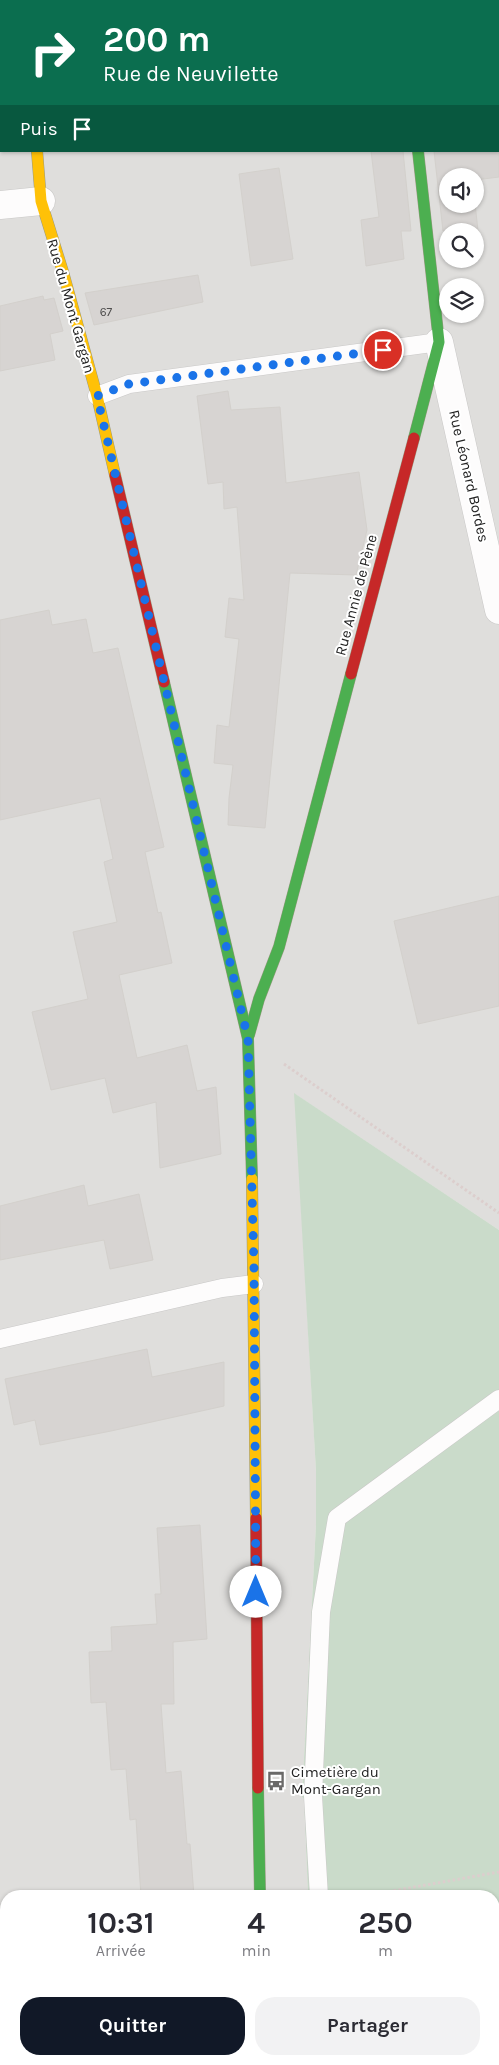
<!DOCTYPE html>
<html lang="fr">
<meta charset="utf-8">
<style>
body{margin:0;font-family:Karla,sans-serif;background:#f2f2f3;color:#2b2b33;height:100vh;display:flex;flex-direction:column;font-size:19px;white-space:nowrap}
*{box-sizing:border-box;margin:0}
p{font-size:16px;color:#7c7c81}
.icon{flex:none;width:28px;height:28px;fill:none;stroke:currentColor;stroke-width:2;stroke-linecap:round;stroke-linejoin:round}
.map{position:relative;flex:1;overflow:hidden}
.side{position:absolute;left:0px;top:1890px;width:500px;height:175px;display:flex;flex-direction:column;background:#fff;border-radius:20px 20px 0 0;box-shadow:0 1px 4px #0004}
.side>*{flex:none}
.hud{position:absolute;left:0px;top:0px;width:500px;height:152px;box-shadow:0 1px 4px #0004;background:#0b6e4f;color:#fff;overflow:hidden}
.buttons{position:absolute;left:439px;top:168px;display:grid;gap:10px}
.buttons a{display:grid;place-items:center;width:45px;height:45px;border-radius:50%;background:#fff;box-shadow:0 1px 4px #0004;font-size:25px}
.pin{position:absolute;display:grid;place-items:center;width:42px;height:42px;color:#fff;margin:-21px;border:2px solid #fff;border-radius:50%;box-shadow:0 1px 5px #0007}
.me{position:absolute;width:55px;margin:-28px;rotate:0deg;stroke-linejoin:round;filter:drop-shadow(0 0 4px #0008)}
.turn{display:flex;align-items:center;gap:18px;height:105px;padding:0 20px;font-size:22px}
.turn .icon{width:65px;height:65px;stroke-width:2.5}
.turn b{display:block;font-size:35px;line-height:42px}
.then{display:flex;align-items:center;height:48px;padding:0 20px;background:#0003;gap:10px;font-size:19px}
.eta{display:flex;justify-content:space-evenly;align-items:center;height:85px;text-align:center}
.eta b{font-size:30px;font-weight:700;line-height:35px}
.button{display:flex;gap:10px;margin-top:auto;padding:10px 20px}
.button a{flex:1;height:58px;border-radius:20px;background:#111827;color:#fff;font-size:20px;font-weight:700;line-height:58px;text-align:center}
.button a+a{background:#f2f2f3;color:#2b2b33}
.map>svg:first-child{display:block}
.residential{fill:#dfdedc;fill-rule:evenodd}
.forest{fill:#cbdec1}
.cemetery{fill:#cadbca}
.building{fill:#d7d4d2;stroke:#d3d0cc}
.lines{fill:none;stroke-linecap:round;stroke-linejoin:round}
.lane-casing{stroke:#c9c8c7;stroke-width:19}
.street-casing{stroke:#c9c8c7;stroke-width:29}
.fast-casing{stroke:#999a82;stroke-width:12}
.slow-casing{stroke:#999a82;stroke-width:12}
.jam-casing{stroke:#999a82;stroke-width:12}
.path{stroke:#dccecd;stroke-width:3;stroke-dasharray:2.5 2.5;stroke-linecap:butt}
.lane{stroke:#fdfcfc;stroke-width:18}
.street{stroke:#fdfcfc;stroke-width:28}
.fast{stroke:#4caf50;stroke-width:11}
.slow{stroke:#ffc107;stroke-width:11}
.jam{stroke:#c62828;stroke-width:11}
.route{stroke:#1a73e8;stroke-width:9;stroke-dasharray:0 16.2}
.labels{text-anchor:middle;stroke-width:4;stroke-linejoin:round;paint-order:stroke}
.number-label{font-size:12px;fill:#4f4e4e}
.street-label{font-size:15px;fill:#222;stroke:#fff}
.poi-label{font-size:15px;fill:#222;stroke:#fff;text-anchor:start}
</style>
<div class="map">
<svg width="499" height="2065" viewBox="0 0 499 2065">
<rect width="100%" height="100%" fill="#f0eeeb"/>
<g class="residential">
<path d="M0,0H499V1230L295,1094L316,1471V1524L302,1797L304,1799L308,1896H6V1972L0,1973ZM1,1H499V151H1ZM448,176H475V204H448ZM448,231H475V259H448ZM448,286H475V314H448Z"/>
<polygon points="31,2059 319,2059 319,2065 33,2065"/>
</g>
<polygon class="forest" points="6,1972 6,2059 31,2059 33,2065 0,2065 0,1973"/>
<polygon class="cemetery" points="294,1093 499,1230 499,2065 319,2065 319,2059 494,2059 494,1896 308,1896 304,1799 302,1797 316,1524 316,1471"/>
<g class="building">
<polygon points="371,151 403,151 411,231 401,231 404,259 366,266 361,220 379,217"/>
<polygon points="434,151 499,151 499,177 475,180 475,176 448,176 448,204 475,203 478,231 443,231"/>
<polygon points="279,168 293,259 251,266 239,174"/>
<polygon points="198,275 203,302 94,325 85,293"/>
<polygon points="43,296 44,300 54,298 63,331 50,334 55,360 0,371 0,306"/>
<polygon points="228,391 231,410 280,407 286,483 359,472 367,530 356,575 290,573 265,828 228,825 229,798 233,765 214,763 217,725 229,727 239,639 225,637 229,598 244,600 237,507 224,509 223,482 208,484 197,396"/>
<polygon points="49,610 52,625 86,619 93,653 118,648 164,847 145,852 158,913 161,912 172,963 119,975 137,1058 187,1045 197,1091 216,1087 221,1154 160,1168 156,1102 113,1113 105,1078 51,1090 32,1012 88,999 73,932 117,922 104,862 113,859 100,798 0,820 0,620"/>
<polygon points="499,896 499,1006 418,1024 394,921"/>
<polygon points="84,1185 88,1206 139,1194 153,1260 110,1269 104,1240 0,1260 0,1206"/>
<polygon points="147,1349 152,1377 224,1362 224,1406 111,1431 40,1445 35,1420 14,1425 5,1379"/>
<polygon points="200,1525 207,1639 173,1642 174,1704 161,1704 166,1773 181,1771 187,1844 190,1844 194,1896 141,1896 136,1819 130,1820 126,1769 111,1770 106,1702 91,1703 89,1652 112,1651 111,1627 157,1624 155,1594 161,1594 157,1528"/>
</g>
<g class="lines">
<defs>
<g id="lane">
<polyline points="97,396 129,384 439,342"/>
<polyline points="0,1339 222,1288 254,1284"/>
<polyline points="319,1896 313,1796 321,1612 337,1518 499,1399"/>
<polyline points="334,2059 336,2065"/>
</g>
<g id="street">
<polyline points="24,0 24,1"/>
<polyline points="0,205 41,201"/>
<polyline points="439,342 499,610"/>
</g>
<g id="fast">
<polyline points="401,0 401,1"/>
<polyline points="414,438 439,342 418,151"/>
<polyline points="164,682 248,1039 252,1179"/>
<polyline points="249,1035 259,999 279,947 351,674"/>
<polyline points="258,1788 260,1896"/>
</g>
<g id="slow">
<polyline points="37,151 41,201 63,272 97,396 115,475"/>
<polyline points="252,1179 256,1518"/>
<polyline points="264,2059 264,2065"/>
</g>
<g id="jam">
<polyline points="115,475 164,682"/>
<polyline points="351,674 414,438"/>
<polyline points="256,1518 258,1788"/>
</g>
</defs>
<use href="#lane" class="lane-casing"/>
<use href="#street" class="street-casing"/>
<use href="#fast" class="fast-casing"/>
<use href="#slow" class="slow-casing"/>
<use href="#jam" class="jam-casing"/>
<g class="path">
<polyline points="284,1064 499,1213"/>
<polyline points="364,1896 499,1872"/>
</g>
<use href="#lane" class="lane"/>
<use href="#street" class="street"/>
<use href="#fast" class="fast"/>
<use href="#slow" class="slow"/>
<use href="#jam" class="jam"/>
</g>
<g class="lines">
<polyline class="route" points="256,1592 254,1268 248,1039 97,396 129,384 383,350"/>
</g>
<defs>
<symbol id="bus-bare" viewBox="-9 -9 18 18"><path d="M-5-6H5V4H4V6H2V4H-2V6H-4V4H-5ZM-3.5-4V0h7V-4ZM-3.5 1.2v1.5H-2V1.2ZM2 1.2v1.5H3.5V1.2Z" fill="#6a6968" stroke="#fff" stroke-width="2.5" paint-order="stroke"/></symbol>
</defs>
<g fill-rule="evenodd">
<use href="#bus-bare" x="262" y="1767" width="28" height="28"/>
</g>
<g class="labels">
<g class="number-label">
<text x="106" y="316">67</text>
</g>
<g class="street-label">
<text transform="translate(71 306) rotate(74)" y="5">Rue du Mont Gargan</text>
<text transform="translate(469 476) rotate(77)" y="5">Rue Léonard Bordes</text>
<text transform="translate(356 595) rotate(-75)" y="5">Rue Annie de Pène</text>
</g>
<g class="poi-label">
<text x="291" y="1777">Cimetière du<tspan x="291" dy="17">Mont-Gargan</tspan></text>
</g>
</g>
</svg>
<div class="buttons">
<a><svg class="icon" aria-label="sound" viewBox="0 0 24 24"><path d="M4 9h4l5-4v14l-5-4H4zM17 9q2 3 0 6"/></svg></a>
<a><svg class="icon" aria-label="search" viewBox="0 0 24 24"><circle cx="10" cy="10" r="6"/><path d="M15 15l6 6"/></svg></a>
<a><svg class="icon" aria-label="layers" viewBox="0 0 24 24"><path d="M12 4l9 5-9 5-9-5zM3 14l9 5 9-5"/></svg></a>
</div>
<div class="pin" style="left:383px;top:350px;background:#d93025"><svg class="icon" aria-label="arrive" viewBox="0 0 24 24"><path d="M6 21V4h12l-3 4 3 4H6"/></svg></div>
<svg class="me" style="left:256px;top:1592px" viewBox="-20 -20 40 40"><circle r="19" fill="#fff"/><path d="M0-13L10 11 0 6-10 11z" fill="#1a73e8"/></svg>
<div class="hud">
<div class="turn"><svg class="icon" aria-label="right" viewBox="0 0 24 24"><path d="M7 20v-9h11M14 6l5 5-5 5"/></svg><div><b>200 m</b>Rue de Neuvilette</div></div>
<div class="then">Puis<svg class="icon" aria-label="arrive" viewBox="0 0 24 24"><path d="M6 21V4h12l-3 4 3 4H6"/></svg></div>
</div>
<section class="side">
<div class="eta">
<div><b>10:31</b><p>Arrivée</p></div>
<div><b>4</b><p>min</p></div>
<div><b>250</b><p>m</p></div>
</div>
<div class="button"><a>Quitter</a><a>Partager</a></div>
</section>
</div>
